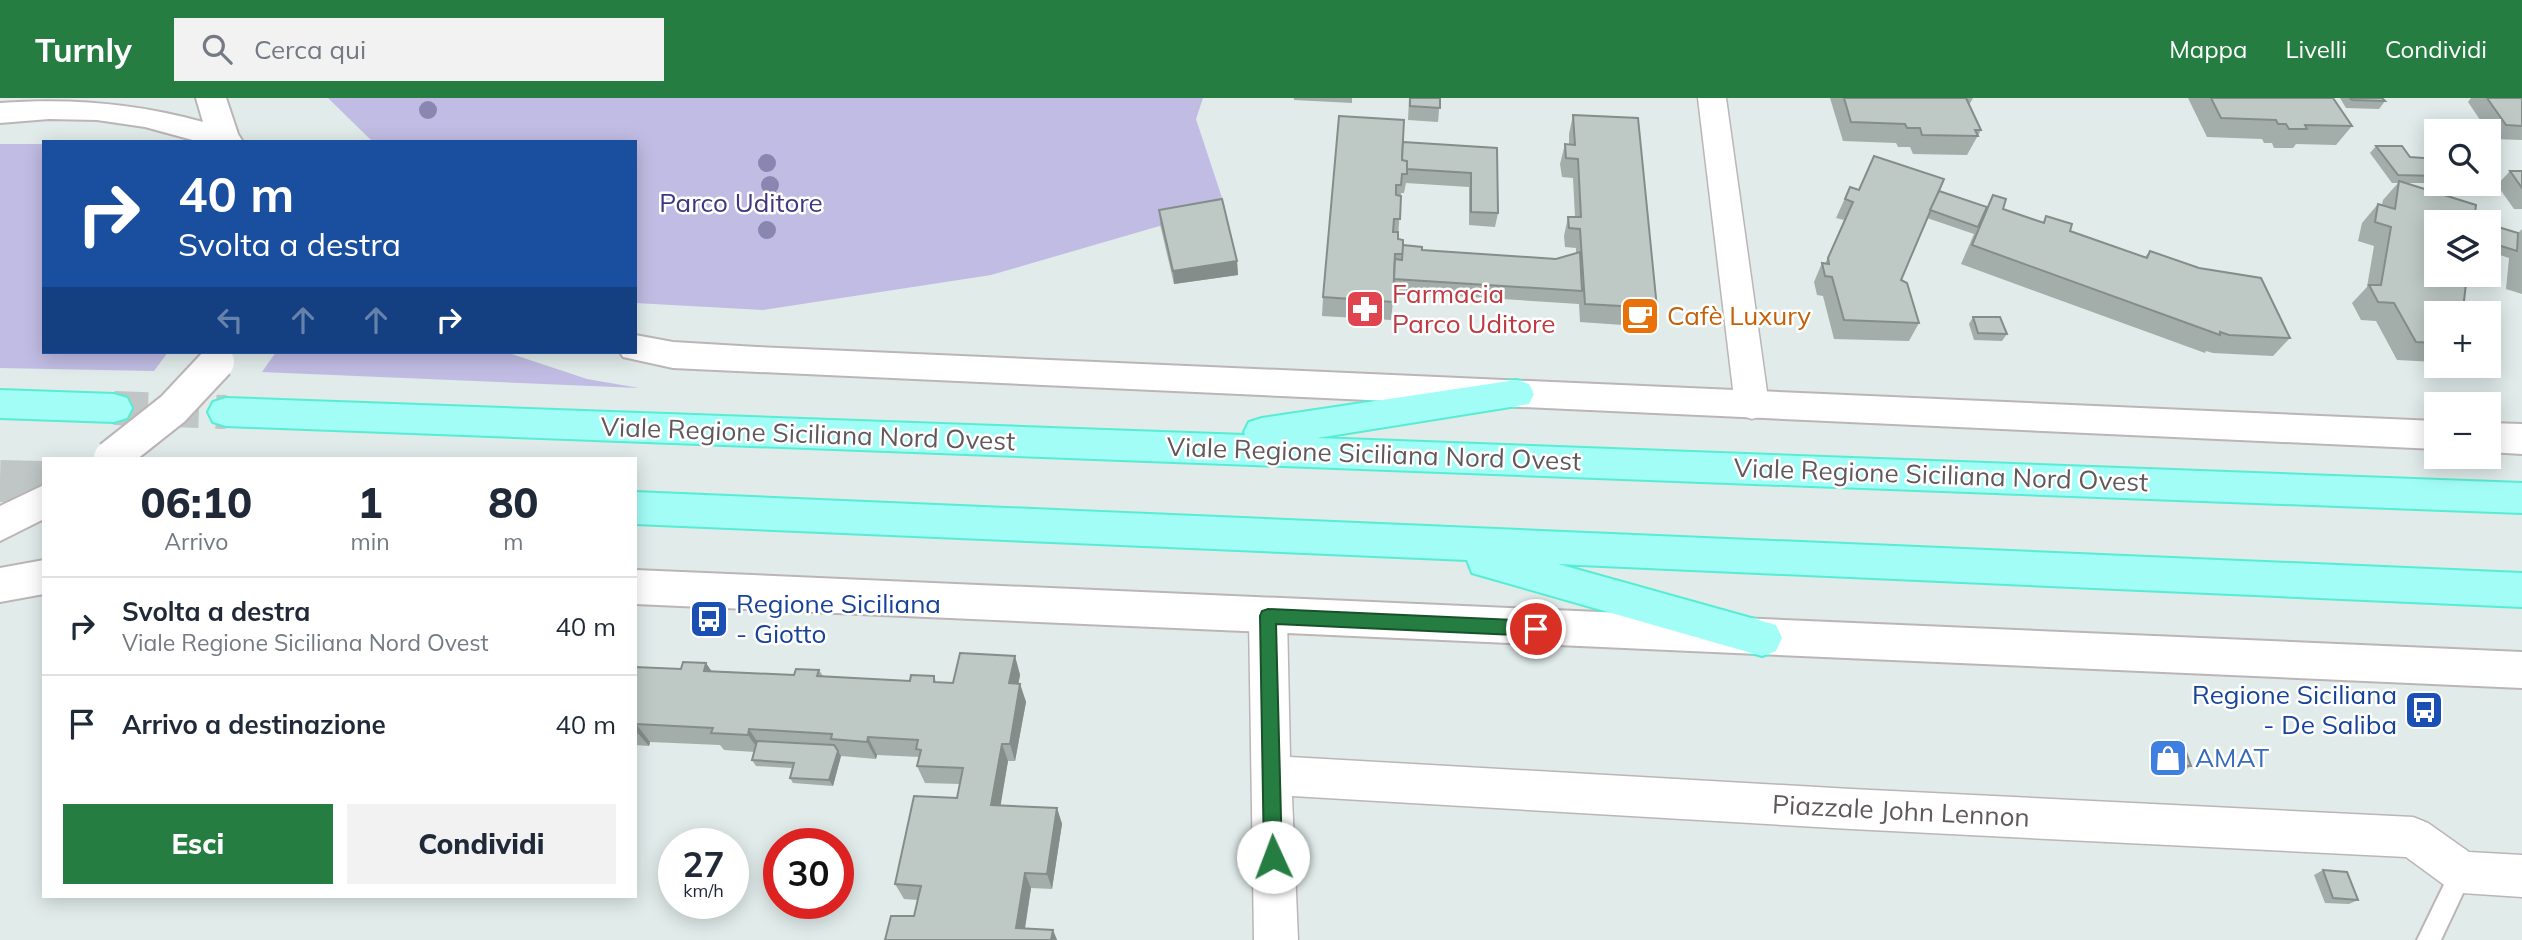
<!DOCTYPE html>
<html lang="it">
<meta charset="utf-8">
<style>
body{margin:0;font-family:Mulish,sans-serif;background:#f2f2f3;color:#1f2937;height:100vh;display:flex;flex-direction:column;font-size:26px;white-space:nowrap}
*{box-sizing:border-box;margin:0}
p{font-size:23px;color:#747a83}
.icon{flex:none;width:38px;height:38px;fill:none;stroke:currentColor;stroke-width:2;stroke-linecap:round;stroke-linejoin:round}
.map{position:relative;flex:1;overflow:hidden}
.details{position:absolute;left:42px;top:359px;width:595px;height:441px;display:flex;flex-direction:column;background:#fff;border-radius:0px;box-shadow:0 4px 18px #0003}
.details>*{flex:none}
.banner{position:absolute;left:42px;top:42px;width:595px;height:214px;border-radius:0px;box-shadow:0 4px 18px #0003;background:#1a4fa0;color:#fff;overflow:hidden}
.tools{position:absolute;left:2424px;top:21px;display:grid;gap:14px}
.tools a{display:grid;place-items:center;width:77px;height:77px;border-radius:0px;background:#fff;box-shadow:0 4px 18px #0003;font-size:35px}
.speed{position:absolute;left:658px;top:730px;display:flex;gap:14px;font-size:35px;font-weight:700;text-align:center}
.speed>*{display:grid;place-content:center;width:91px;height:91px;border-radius:50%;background:#fff;box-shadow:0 4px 18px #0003;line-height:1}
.speed small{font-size:18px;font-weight:400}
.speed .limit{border:10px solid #d22;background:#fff;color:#111}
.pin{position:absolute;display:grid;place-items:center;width:60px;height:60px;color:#fff;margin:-30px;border:4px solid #fff;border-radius:50%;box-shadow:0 2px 7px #0007}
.me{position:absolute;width:77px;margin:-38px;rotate:358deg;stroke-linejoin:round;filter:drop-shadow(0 0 5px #0008)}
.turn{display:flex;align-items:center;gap:24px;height:147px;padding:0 21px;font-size:32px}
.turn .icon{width:91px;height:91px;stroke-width:2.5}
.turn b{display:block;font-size:49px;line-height:60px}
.lanes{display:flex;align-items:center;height:66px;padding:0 21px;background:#0003;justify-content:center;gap:35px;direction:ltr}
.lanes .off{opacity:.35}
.eta{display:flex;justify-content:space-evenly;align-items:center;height:119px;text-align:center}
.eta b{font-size:42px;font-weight:800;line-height:49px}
.cta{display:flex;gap:14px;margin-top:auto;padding:14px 21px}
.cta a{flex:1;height:80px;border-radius:0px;background:#257d41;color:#fff;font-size:28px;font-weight:800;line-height:80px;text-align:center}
.cta a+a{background:#f2f2f3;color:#1f2937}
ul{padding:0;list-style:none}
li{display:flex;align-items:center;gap:21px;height:98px;padding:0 21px;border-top:2px solid #e0e1e3}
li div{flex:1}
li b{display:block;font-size:26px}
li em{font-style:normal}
header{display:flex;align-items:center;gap:42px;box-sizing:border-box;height:98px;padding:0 35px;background:#257d41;color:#fff}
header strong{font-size:33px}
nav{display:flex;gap:38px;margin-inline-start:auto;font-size:24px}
.search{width:490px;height:63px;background:#f2f2f3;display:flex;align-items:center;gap:18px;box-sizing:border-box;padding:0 24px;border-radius:0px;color:#747a83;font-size:26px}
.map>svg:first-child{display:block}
.green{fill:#c0bce3}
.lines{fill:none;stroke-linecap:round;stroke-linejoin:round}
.primary-tunnel-far1{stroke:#c0c6c6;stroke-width:34;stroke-dasharray:34 17;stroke-linecap:butt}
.primary-tunnel{stroke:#c0c6c6;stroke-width:42;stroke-dasharray:42 21;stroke-linecap:butt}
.service-casing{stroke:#bcb5b7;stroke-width:4}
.minor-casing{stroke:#bcb5b7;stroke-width:3}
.tertiary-casing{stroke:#bcb5b7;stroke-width:4}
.primary-casing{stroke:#57edd2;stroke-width:4}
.service{fill:#fff;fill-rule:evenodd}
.minor{fill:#fff;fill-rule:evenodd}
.tertiary{fill:#fff;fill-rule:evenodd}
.primary{fill:#a3fdf7;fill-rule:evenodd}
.tertiary-bridge-casing{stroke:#bcb5b7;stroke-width:38;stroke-linecap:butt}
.tertiary-bridge{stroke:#fff;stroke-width:34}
.tree{fill:#8987b1}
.wall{fill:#a3adaa}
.shaded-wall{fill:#858d8b}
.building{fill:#bec9c6;stroke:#858d8b;stroke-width:2}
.route{fill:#257d41;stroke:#18512a;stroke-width:2}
.labels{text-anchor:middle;stroke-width:5;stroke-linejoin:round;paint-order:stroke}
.park-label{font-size:26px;fill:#413682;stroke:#fff}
.health-label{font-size:26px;fill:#be3a42;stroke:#fff;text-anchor:start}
.food-label{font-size:26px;fill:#c56008;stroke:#fff;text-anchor:start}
.street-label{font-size:26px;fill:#60585b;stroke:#fff}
.transit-label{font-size:26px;fill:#164399;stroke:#fff;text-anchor:start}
.shop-label{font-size:26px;fill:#366cbe;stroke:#fff;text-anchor:start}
</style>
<header>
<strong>Turnly</strong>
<div class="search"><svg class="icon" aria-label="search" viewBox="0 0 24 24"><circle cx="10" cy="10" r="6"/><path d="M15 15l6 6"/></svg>Cerca qui</div>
<nav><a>Mappa</a><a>Livelli</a><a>Condividi</a></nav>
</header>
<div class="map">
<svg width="2522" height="842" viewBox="0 0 2522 842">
<rect width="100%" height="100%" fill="#e0ebea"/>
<g class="green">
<polygon points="328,0 1203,0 1196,21 1225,109 991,177 763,212 635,205 635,44 373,44"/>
<polygon points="0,46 44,46 44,254 168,254 154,273 0,270"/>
<polygon points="276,254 506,254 587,281 639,290 262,274"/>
</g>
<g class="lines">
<polyline class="primary-tunnel-far1" points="114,310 226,314"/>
<polyline class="primary-tunnel" points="0,383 44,384"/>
<defs>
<polygon id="service" points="2462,763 2470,766 2473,774 2441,842 2417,842 2454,766"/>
<g id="minor">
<polygon points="1698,0 1726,0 1769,308 1764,317 1752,321 1740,317 1735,308"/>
<polygon points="1268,501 1282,506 1287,518 1290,659 1851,691 2413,719 2428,725 2469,754 2522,757 2522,799 2462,795 2447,789 2406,759 1851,731 1292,698 1298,842 1254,842 1249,518 1254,506"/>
</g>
<g id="tertiary">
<path d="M196,0H226L238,36L243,44H200L145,29L97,22L49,21L0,25V5C70,0 135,5 203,24Z"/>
<polygon points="635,237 673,244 757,249 2436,323 2436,351 673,270 623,259 620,254 635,254"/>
<polygon points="2488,325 2522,326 2522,356 2488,354"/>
<polygon points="44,387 44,421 0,443 0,408"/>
<polygon points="44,462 44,496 0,504 0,470"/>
<polygon points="635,472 2522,554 2522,590 635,506"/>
</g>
<g id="primary">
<polygon points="1516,282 1529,286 1534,296 1529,306 1317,340 2522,385 2522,415 226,328 213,324 208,314 213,304 226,300 1245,337 1244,334 1249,324 1262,320"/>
<polygon points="0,292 114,296 127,300 132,310 127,320 114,324 0,320"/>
<polygon points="635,394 2522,475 2522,509 1558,466 1776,527 1782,540 1776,553 1762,558 1486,479 1472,475 1467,462 635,426"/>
</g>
</defs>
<use href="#service" class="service-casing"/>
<use href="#minor" class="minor-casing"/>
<use href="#tertiary" class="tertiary-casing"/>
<use href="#primary" class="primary-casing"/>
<use href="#service" class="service"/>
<use href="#minor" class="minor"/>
<use href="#tertiary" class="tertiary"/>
<use href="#primary" class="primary"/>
<defs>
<polyline id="tertiary-bridge" points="111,360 173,311 217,264"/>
</defs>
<use href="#tertiary-bridge" class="tertiary-bridge-casing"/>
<use href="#tertiary-bridge" class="tertiary-bridge"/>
</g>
<g class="tree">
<circle cx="428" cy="12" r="9"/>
<circle cx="767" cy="65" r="9"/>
<circle cx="770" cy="87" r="9"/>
<circle cx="767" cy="132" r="9"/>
</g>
<g class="wall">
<polygon points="1294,0 1352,0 1352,5 1294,2"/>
<polygon points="1409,0 1440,0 1438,24 1408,22"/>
<polygon points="1830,0 1973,0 1969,7 1981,32 1967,57 1913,56 1910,49 1898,49 1896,45 1843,43"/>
<polygon points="2188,0 2333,0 2352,28 2336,47 2296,46 2293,50 2274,50 2272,45 2264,45 2262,41 2207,39"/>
<polygon points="2340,0 2382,0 2385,3 2379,11 2346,10"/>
<polygon points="2471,0 2522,0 2522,42 2493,41 2468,4"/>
<polygon points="1573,17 1657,210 1651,229 1580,224 1579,206 1394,194 1391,222 1322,218 1323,199 1403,44 1497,50 1498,115 1495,129 1469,127 1469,89 1406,85 1404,95 1401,95 1398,141 1403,147 1422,152 1556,161 1576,155 1576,150 1565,149 1564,138 1568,119 1575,119 1573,80 1562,79 1560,66 1565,46 1569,47 1569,36"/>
<polygon points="2376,48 2410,59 2436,61 2436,85 2406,85 2436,124 2436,264 2397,262 2376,223 2361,222 2352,205 2367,189 2374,148 2358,143 2362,125 2378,106 2382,107 2383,102 2398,85 2392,85 2370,55"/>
<polygon points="2510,73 2522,73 2522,111 2514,111 2497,87"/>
<polygon points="1850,89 1858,92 1939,93 1987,109 1993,97 2003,111 2043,124 2046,118 2070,133 2145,159 2150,153 2290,240 2273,258 2213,255 2206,253 2205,255 1961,166 1974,136 1927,120 1901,182 1919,225 1909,243 1834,241 1823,198 1817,197 1814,184 1822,165 1825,166 1844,122 1836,120"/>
<polygon points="1159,112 1237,163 1238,177 1174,186 1160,126"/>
<polygon points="2488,126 2518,135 2522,131 2522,196 2506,191 2509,160 2488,153"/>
<polygon points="1973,219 2007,236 2002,243 1974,242 1969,226"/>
<polygon points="1015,558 1020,577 1018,586 1020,586 1026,604 1015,663 1008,663 1000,707 1057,710 1062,726 1052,791 1031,790 1025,831 1053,832 1057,842 885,842 914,818 918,802 904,801 895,786 957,700 960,686 925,685 917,668 920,659 877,657 876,661 841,658 833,688 793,685 790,680 792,670 756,668 752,662 755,654 724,652 720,647 650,644 649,648 635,647 635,569 794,577 819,572 823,578 910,583 934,578 936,584 953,585"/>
<polygon points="2160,642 2191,668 2184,673 2161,672 2153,648"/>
<polygon points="2323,772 2358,802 2349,806 2325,805 2314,777"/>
</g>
<g class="shaded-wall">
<polygon points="1237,163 1238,177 1174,186 1173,173"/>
<polygon points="1015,558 1020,577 1015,604 1009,585"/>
<polygon points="706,565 719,584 704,573"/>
<polygon points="1020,586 1026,604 1015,663 1010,646"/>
<polygon points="636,626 650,644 649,648 635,632"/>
<polygon points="749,631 761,649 760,654 748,637"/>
<polygon points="868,639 877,657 876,661 867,644"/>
<polygon points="1002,646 1008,663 998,723 991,707"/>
<polygon points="838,653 841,658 833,688 829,682"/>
<polygon points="1057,710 1062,726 1052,791 1047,776"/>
<polygon points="1025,775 1031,790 1023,842 1016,830"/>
<polygon points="1053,832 1057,842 1051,842"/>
</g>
<g class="building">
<polygon points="1410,0 1440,0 1440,10 1410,8"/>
<polygon points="1844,0 1966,0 1981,32 1975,32 1978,38 1922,37 1920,30 1907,30 1905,26 1851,24"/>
<polygon points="2211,0 2333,0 2352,28 2305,27 2307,31 2289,31 2286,26 2278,26 2276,22 2221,20"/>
<polygon points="2350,0 2382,0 2385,3 2352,2"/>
<polygon points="2487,0 2522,0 2522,28 2506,27"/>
<polygon points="1573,17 1638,20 1657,210 1585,206 1580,131 1569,130 1568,119 1581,119 1578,61 1566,60 1565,46 1575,47"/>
<polygon points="1339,18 1404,22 1402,62 1407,63 1407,76 1402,76 1401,87 1396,87 1396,97 1401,98 1400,121 1394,121 1393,134 1398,134 1398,141 1403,142 1403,156 1395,156 1393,204 1323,199"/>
<polygon points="1403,44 1497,50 1498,115 1471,114 1471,75 1407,71 1407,63 1402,62"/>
<polygon points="2376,48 2402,48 2410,59 2436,61 2436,78 2398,77"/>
<polygon points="1874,58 1944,81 1901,182 1907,185 1919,225 1844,222 1832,179 1825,178 1822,165 1829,166 1828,160 1853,104 1845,101 1850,89 1859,92"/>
<polygon points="2510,73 2522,73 2522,90"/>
<polygon points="2399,83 2476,107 2474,124 2436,124 2436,177 2467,177 2464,203 2472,215 2436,215 2436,245 2416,244 2394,205 2378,204 2369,187 2381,187 2391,129 2375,124 2378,106 2395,111"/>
<polygon points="1939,93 1987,109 1978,129 1930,112"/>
<polygon points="1993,97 2006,101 2003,111 2044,125 2046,118 2072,126 2070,133 2147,160 2150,153 2199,170 2261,180 2290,240 2229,237 2220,234 2220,237 1972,147"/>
<polygon points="1222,101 1237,163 1173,173 1159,112"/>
<polygon points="2474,121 2484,124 2474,124"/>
<polygon points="2488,126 2518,135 2517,153 2488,144"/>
<polygon points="1403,147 1422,149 1422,152 1556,161 1580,154 1582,193 1394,181 1395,161 1402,162"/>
<polygon points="1973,219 2000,219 2007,236 1978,235"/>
<polygon points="960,555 1015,558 1009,585 1020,586 1010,646 1002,646 991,707 1057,710 1047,776 1025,775 1016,830 1053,832 1051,842 885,842 891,818 914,818 921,788 895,786 914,698 957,700 963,670 917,668 921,652 916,651 918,642 868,639 867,644 831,641 832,636 749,631 748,637 711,635 713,630 636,626 635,627 635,569 681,571 683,564 706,565 704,573 794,577 796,571 819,572 817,578 910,583 911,577 934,578 934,584 953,585"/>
<polygon points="2160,642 2182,643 2191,668 2168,667"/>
<polygon points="757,643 834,647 838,653 829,682 790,680 794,665 752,662"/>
<polygon points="2323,772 2347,774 2358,802 2333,800"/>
</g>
<polygon class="route" points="1268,511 1536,523 1542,525 1545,531 1542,536 1536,538 1276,526 1282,759 1280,766 1273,768 1266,766 1264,759 1260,518 1262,513"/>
<defs>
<symbol id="pharmacy-square" viewBox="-11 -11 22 22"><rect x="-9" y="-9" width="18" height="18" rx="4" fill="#e0444e" stroke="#fff"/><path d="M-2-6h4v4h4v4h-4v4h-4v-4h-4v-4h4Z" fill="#fff"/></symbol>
<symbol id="cafe-square" viewBox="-11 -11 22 22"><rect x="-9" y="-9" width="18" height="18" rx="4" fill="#e8710a" stroke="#fff"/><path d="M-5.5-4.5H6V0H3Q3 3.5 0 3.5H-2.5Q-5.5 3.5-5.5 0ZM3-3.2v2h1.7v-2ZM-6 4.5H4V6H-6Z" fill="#fff"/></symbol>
<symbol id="bus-square" viewBox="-11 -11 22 22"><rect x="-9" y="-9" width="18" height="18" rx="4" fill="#1a4fb4" stroke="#fff"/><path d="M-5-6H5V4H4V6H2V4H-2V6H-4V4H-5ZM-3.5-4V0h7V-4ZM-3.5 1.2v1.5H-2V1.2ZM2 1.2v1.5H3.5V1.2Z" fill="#fff"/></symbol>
<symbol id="shop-square" viewBox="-11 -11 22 22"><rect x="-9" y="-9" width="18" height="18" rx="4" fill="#3f7fe0" stroke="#fff"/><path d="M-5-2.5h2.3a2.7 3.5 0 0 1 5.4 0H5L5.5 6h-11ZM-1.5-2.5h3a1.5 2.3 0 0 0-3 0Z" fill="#fff"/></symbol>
</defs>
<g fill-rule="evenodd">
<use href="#pharmacy-square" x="1343" y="189" width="44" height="44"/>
<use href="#cafe-square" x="1618" y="196" width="44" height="44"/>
<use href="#bus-square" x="687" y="499" width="44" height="44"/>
<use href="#bus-square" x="2402" y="590" width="44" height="44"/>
<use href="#shop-square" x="2146" y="638" width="44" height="44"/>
</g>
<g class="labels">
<g class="park-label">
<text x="741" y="114">Parco Uditore</text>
</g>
<g class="health-label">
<text x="1392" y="205">Farmacia<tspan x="1392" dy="30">Parco Uditore</tspan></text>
</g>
<g class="food-label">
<text x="1667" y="227">Cafè Luxury</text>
</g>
<g class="street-label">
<text transform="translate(808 336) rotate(2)" y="9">Viale Regione Siciliana Nord Ovest</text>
<text transform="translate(1374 356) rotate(2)" y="9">Viale Regione Siciliana Nord Ovest</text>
<text transform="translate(1941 377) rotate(2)" y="9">Viale Regione Siciliana Nord Ovest</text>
<text transform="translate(1901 713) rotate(3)" y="9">Piazzale John Lennon</text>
</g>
<g class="transit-label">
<text x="736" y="515">Regione Siciliana<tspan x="736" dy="30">- Giotto</tspan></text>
<text x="2397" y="606" text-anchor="end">Regione Siciliana<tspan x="2397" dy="30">- De Saliba</tspan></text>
</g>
<g class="shop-label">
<text x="2195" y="669">AMAT</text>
</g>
</g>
</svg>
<div class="tools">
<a><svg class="icon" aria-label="search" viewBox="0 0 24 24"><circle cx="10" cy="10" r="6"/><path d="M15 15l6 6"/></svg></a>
<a><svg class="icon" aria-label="layers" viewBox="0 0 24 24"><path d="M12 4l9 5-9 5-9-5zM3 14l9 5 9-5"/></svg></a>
<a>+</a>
<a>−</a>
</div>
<div class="speed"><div>27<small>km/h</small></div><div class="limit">30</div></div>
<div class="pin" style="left:1536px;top:531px;background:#d93025"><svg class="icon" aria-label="arrive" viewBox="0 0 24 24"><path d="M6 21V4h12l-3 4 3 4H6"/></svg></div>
<svg class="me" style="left:1273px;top:759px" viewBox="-20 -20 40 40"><circle r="19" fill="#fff"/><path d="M0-13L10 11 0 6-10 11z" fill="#257d41"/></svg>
<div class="banner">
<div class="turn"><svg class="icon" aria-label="right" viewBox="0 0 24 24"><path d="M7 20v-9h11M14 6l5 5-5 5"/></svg><div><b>40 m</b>Svolta a destra</div></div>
<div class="lanes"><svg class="icon off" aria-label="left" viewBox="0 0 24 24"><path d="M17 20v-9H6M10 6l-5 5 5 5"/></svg><svg class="icon off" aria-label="ahead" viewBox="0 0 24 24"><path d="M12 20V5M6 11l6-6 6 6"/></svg><svg class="icon off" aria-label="ahead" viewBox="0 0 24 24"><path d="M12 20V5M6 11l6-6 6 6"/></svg><svg class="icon" aria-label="right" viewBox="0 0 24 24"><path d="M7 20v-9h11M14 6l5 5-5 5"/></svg></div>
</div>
<section class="details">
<div class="eta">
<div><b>06:10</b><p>Arrivo</p></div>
<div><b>1</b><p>min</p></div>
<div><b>80</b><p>m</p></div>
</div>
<ul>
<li><svg class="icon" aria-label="right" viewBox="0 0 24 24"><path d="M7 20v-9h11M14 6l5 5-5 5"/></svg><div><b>Svolta a destra</b><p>Viale Regione Siciliana Nord Ovest</p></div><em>40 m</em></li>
<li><svg class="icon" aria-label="arrive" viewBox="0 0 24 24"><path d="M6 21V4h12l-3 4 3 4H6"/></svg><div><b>Arrivo a destinazione</b></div><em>40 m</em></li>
</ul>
<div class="cta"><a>Esci</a><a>Condividi</a></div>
</section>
</div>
